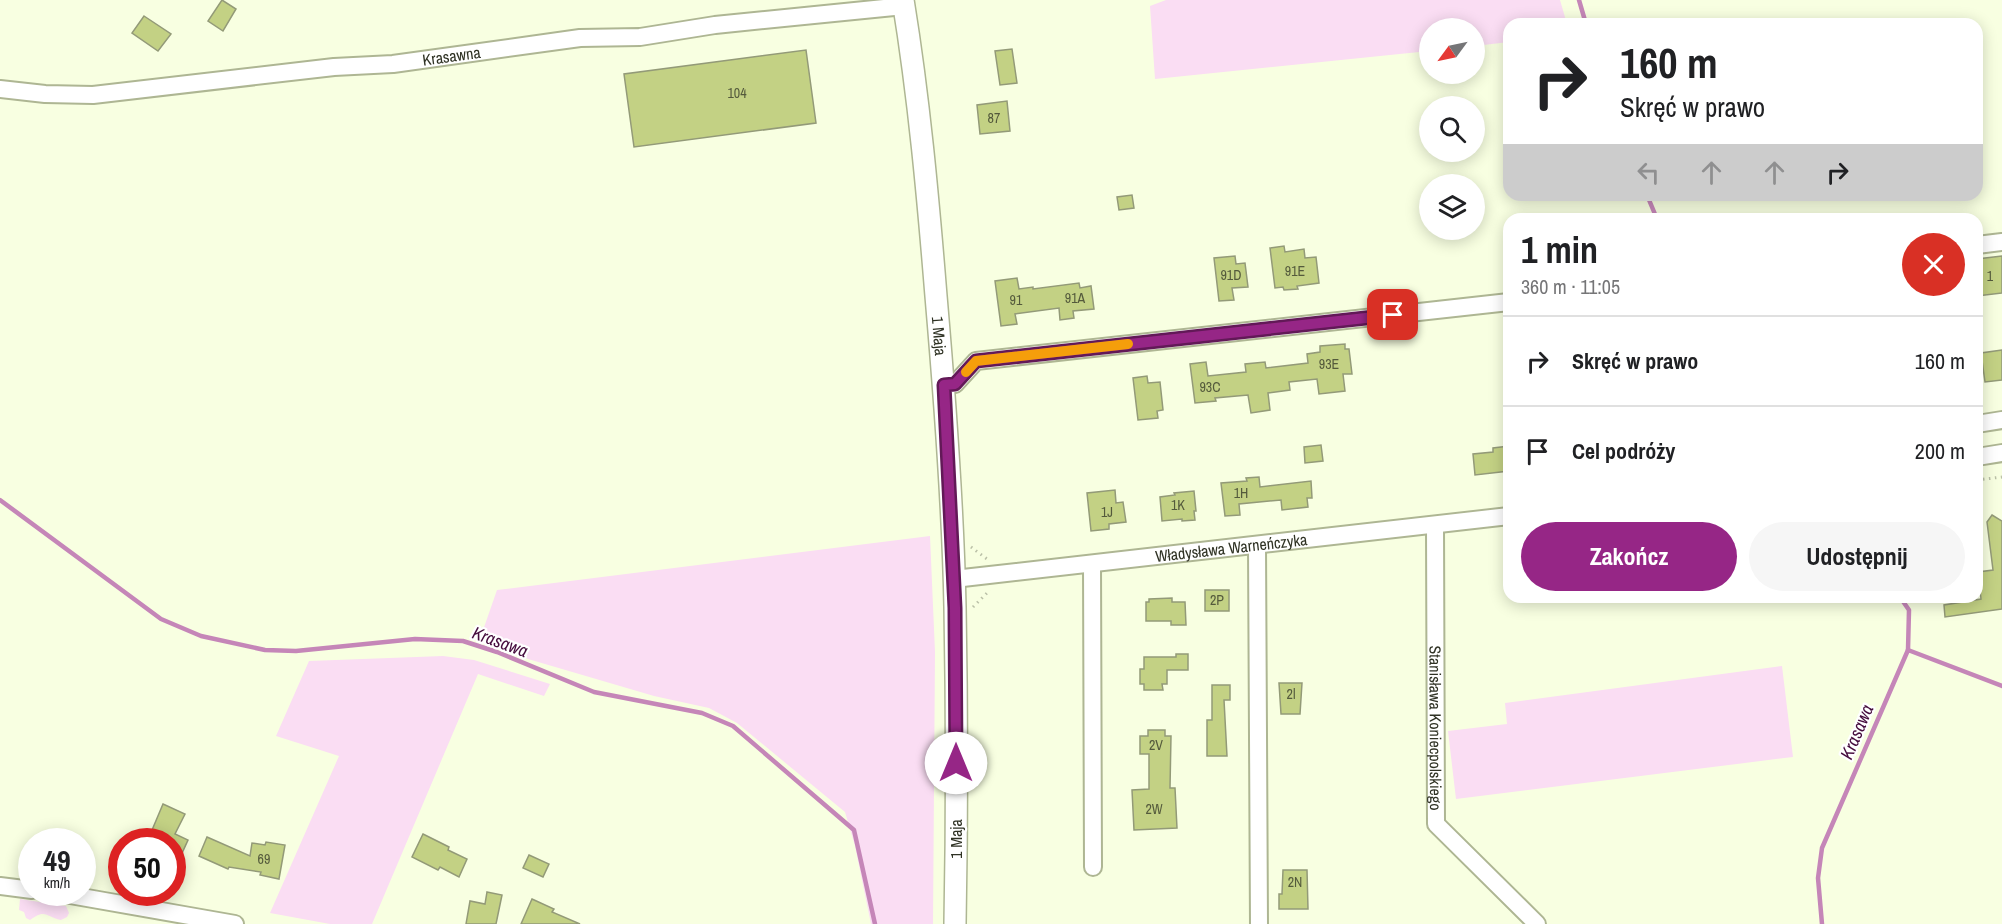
<!DOCTYPE html>
<html lang="pl">
<meta charset="utf-8">
<style>
body{margin:0;font-family:"Archivo Narrow",sans-serif;background:#f6f6f6;color:#202124;height:100vh;display:flex;flex-direction:column;font-size:22px;white-space:nowrap}
*{box-sizing:border-box;margin:0}
p{font-size:20px;color:#757577}
.icon{flex:none;width:33px;height:33px;fill:none;stroke:currentColor;stroke-width:2;stroke-linecap:round;stroke-linejoin:round}
.map{position:relative;flex:1;overflow:hidden}
.panel{position:absolute;left:1503px;top:213px;width:480px;height:390px;display:flex;flex-direction:column;background:#fff;border-radius:18px;box-shadow:0 3px 15px #0003}
.panel>*{flex:none}
.top-card{position:absolute;left:1503px;top:18px;width:480px;height:183px;border-radius:18px;box-shadow:0 3px 15px #0003;background:#fff;color:#202124;overflow:hidden}
.needle{width:39px;rotate:237deg}
.controls{position:absolute;left:1419px;top:18px;display:grid;gap:12px}
.controls a{display:grid;place-items:center;width:66px;height:66px;border-radius:50%;background:#fff;box-shadow:0 3px 15px #0003;font-size:30px}
.speed{position:absolute;left:18px;top:828px;display:flex;gap:12px;font-size:30px;font-weight:700;text-align:center}
.speed>*{display:grid;place-content:center;width:78px;height:78px;border-radius:50%;background:#fff;box-shadow:0 3px 15px #0003;line-height:1}
.speed small{font-size:15px;font-weight:400}
.speed .limit{border:9px solid #d22;background:#fff;color:#111}
.pin{position:absolute;display:grid;place-items:center;width:51px;height:51px;color:#fff;margin:-26px;border-radius:12px;box-shadow:0 3px 9px #0006}
.me{position:absolute;width:66px;margin:-33px;rotate:0deg;stroke-linejoin:round;filter:drop-shadow(0 0 4px #0008)}
.turn{display:flex;align-items:center;gap:21px;height:126px;padding:0 18px;font-size:27px}
.turn .icon{width:78px;height:78px;stroke-width:2.5}
.turn b{display:block;font-size:42px;line-height:51px}
.lanes{display:flex;align-items:center;height:57px;padding:0 18px;background:#0003;justify-content:center;gap:30px;direction:ltr}
.lanes .off{opacity:.35}
.round{display:grid;place-items:center;flex:none;width:63px;height:63px;border-radius:32px;background:#f6f6f6}
.summary{display:flex;align-items:center;justify-content:space-between;height:102px;padding:0 18px}
h1{font-size:36px;font-weight:800;line-height:45px}
.button{display:flex;gap:12px;margin-top:auto;padding:12px 18px}
.button a{flex:1;height:69px;border-radius:36px;background:#962686;color:#fff;font-size:24px;font-weight:800;line-height:69px;text-align:center}
.button a+a{background:#f6f6f6;color:#202124}
ul{padding:0;list-style:none}
li{display:flex;align-items:center;gap:18px;height:90px;padding:0 18px;border-top:2px solid #e0e0e0}
li div{flex:1}
li b{display:block;font-size:22px}
li em{font-style:normal}
.map>svg:first-child{display:block}
.green{fill:#faddf3}
.lines{fill:none;stroke-linecap:round;stroke-linejoin:round}
.stream{stroke:#c586b8;stroke-width:4.5}
.building{fill:#c3d184;stroke:#939a78;stroke-width:1.5}
.minor-casing{stroke:#aeb693;stroke-width:20}
.major-casing{stroke:#aeb693;stroke-width:24}
.path{stroke:#bac0a7;stroke-width:3;stroke-dasharray:1.5 4.5;stroke-linecap:butt}
.minor{stroke:#fff;stroke-width:16}
.major{stroke:#fff;stroke-width:21}
.route-casing{stroke:#621957;stroke-width:15}
.route{stroke:#962686;stroke-width:10}
.slow{stroke:#f59e0b;stroke-width:10}
.labels{text-anchor:middle;stroke-width:4.5;stroke-linejoin:round;paint-order:stroke}
.number-label{font-size:14px;fill:#545a3c}
.street-label{font-size:16px;fill:#2f3224;stroke:#fff}
.water-label{font-size:18px;font-style:italic;fill:#460d3e;stroke:#fff}
</style>
<div class="map">
<svg width="2002" height="924" viewBox="0 0 2002 924">
<rect width="100%" height="100%" fill="#f8ffe1"/>
<g class="green">
<polygon points="1166,0 1560,0 1567,24 1509,24 1509,42 1475,46 1474,28 1430,28 1429,51 1155,79 1150,6"/>
<polygon points="930,536 935,652 933,924 871,924 855,846 845,812 737,723 709,708 654,696 528,659 481,636 497,590"/>
<polygon points="443,656 474,660 550,684 544,696 478,674 372,924 330,924 270,913 339,756 276,736 309,661"/>
<polygon points="1782,666 1793,757 1456,799 1448,731 1507,724 1505,703"/>
<path d="M20,899L66,906L69,913L67,917L61,920C46,917 46,908 30,920L26,918L24,912L19,910Z"/>
</g>
<g class="lines">
<g class="stream">
<polyline points="1579,0 1586,24"/>
<polyline points="1647,195 1657,219"/>
<polyline points="0,500 161,619 201,636 265,650 296,651 415,639 463,641 497,652 594,692 702,713 733,726 854,830 875,924"/>
<polyline points="1900,597 1909,610 1908,650"/>
<polyline points="1822,924 1818,878 1822,848 1908,650 2002,686"/>
</g>
</g>
<g class="building">
<polygon points="222,0 236,9 223,31 208,21"/>
<polygon points="144,16 171,34 158,51 132,33"/>
<polygon points="1012,49 1017,83 1000,85 995,51"/>
<polygon points="806,50 816,123 634,147 624,74"/>
<polygon points="1007,101 1010,131 980,134 977,105"/>
<polygon points="1132,195 1134,208 1119,210 1117,197"/>
<polygon points="1284,246 1285,252 1304,249 1305,258 1316,257 1319,283 1297,286 1298,289 1284,290 1283,287 1275,288 1270,248"/>
<polygon points="1235,256 1236,264 1245,263 1248,287 1232,288 1234,300 1219,301 1214,258"/>
<polygon points="2002,256 2002,293 1977,296 1977,259"/>
<polygon points="1017,278 1019,289 1033,287 1033,289 1079,283 1080,288 1091,286 1094,309 1073,311 1074,318 1060,320 1059,308 1015,314 1017,324 1001,326 995,281"/>
<polygon points="1345,344 1345,349 1349,349 1352,374 1343,374 1345,391 1319,394 1317,379 1289,382 1290,390 1268,393 1270,410 1251,413 1248,395 1215,398 1216,401 1195,403 1190,364 1206,362 1208,376 1246,372 1245,364 1265,362 1266,368 1308,363 1307,354 1320,352 1320,346"/>
<polygon points="2002,350 2002,380 1985,382 1981,353"/>
<polygon points="1147,376 1148,383 1160,382 1163,410 1157,411 1158,418 1138,420 1133,378"/>
<polygon points="1321,445 1323,461 1305,463 1304,447"/>
<polygon points="1509,446 1509,471 1475,475 1473,454 1493,452 1493,448"/>
<polygon points="1259,477 1260,487 1311,481 1312,498 1307,498 1308,507 1282,510 1281,500 1239,504 1240,515 1225,516 1221,483 1247,481 1246,478"/>
<polygon points="1115,490 1116,503 1123,502 1126,522 1109,524 1109,529 1091,531 1087,493"/>
<polygon points="1194,491 1196,511 1194,511 1195,520 1182,521 1182,519 1162,521 1160,497 1175,495 1174,493"/>
<polygon points="1992,515 2002,521 2002,609 1945,617 1944,605 1981,599 1978,572 1993,570 1987,522"/>
<rect x="1205" y="590" width="24" height="21"/>
<polygon points="1172,598 1172,602 1185,602 1186,625 1171,625 1171,621 1146,621 1146,602 1149,602 1149,599"/>
<polygon points="1176,654 1188,654 1188,670 1167,670 1167,684 1162,684 1163,690 1144,690 1144,684 1140,684 1140,669 1144,669 1144,657 1176,657"/>
<polygon points="1279,683 1302,683 1300,714 1281,714"/>
<polygon points="1212,685 1230,685 1230,700 1224,700 1227,756 1207,756 1207,720 1212,720"/>
<polygon points="1148,730 1165,730 1165,736 1171,736 1170,788 1175,788 1177,828 1134,830 1132,790 1149,789 1149,754 1140,754 1140,736 1148,736"/>
<polygon points="163,804 185,814 175,834 188,840 172,875 172,839 172,842 147,842"/>
<polygon points="423,834 449,847 448,850 467,859 459,877 440,867 438,870 412,857"/>
<polygon points="207,837 250,856 252,843 265,845 266,842 285,845 279,879 260,875 261,872 229,867 228,869 199,856"/>
<polygon points="529,855 549,864 543,877 523,868"/>
<polygon points="1283,870 1307,870 1308,909 1279,909 1279,894 1282,894"/>
<polygon points="487,892 502,895 496,924 466,924 470,901 485,904"/>
<polygon points="532,899 554,909 552,912 580,924 521,924"/>
</g>
<g class="lines">
<defs>
<g id="minor">
<path id="s1" d="M0,89L45,94L93,95L334,67L393,64L580,38L640,37L715,25L904,6"/>
<polyline points="1977,245 2002,242"/>
<polyline points="944,385 955,384 976,361 1509,302"/>
<polyline points="1977,424 2002,420"/>
<polyline points="1977,457 2002,453"/>
<path id="s2" d="M1435,526L1436,824L1537,924"/>
<polyline points="1257,546 1259,924"/>
<polyline points="1092,564 1093,867"/>
<path id="s3" d="M954,579L1509,516"/>
<polyline points="0,886 32,890"/>
<polyline points="53,892 235,924"/>
</g>
<g id="major">
<path id="s4" d="M903,0C919,98 928,197 936,296C945,400 953,504 955,607C957,713 957,819 955,924"/>
</g>
</defs>
<use href="#minor" class="minor-casing"/>
<use href="#major" class="major-casing"/>
<g class="path">
<polyline points="1977,480 2002,477"/>
<polyline points="971,547 987,559"/>
<polyline points="973,607 990,590"/>
</g>
<use href="#minor" class="minor"/>
<use href="#major" class="major"/>
</g>
<g class="lines">
<defs>
<polyline id="route" points="956,763 955,608 944,385 955,384 976,361 1393,315"/>
</defs>
<use href="#route" class="route-casing"/>
<use href="#route" class="route"/>
<polyline class="slow" points="966,372 976,361 1128,344"/>
</g>
<g class="labels">
<g class="number-label">
<text x="737" y="98">104</text>
<text x="994" y="123">87</text>
<text x="1295" y="276">91E</text>
<text x="1231" y="280">91D</text>
<text x="1990" y="281">1</text>
<text x="1075" y="303">91A</text>
<text x="1016" y="305">91</text>
<text x="1329" y="369">93E</text>
<text x="1210" y="392">93C</text>
<text x="1241" y="498">1H</text>
<text x="1178" y="510">1K</text>
<text x="1107" y="517">1J</text>
<text x="1217" y="605">2P</text>
<text x="1291" y="699">2l</text>
<text x="1156" y="750">2V</text>
<text x="1154" y="814">2W</text>
<text x="264" y="864">69</text>
<text x="1295" y="887">2N</text>
</g>
<g class="street-label">
<text dy="6" stroke="none"><textPath href="#s1" startOffset="454">Krasawna</textPath></text>
<text dy="6" stroke="none"><textPath href="#s4" startOffset="338">1 Maja</textPath></text>
<text dy="6" stroke="none"><textPath href="#s3" startOffset="279">Władysława Warneńczyka</textPath></text>
<text dy="6" stroke="none"><textPath href="#s2" startOffset="202">Stanisława Koniecpolskiego</textPath></text>
<text transform="translate(956 839) rotate(-90)" y="6">1 Maja</text>
</g>
<g class="water-label">
<text transform="translate(500 642) rotate(20)" y="6">Krasawa</text>
<text transform="translate(1857 732) rotate(-67)" y="6">Krasawa</text>
</g>
</g>
</svg>
<div class="controls">
<a><svg class="needle" viewBox="-14 -14 28 28"><path d="M0-13l5 13h-10z" fill="#e53935"/><path d="M0 13l5-13h-10z" fill="#757577"/></svg></a>
<a><svg class="icon" aria-label="search" viewBox="0 0 24 24"><circle cx="10" cy="10" r="6"/><path d="M15 15l6 6"/></svg></a>
<a><svg class="icon" aria-label="layers" viewBox="0 0 24 24"><path d="M12 4l9 5-9 5-9-5zM3 14l9 5 9-5"/></svg></a>
</div>
<div class="speed"><div>49<small>km/h</small></div><div class="limit">50</div></div>
<div class="pin" style="left:1393px;top:315px;background:#d93025"><svg class="icon" aria-label="arrive" viewBox="0 0 24 24"><path d="M6 21V4h12l-3 4 3 4H6"/></svg></div>
<svg class="me" style="left:956px;top:763px" viewBox="-20 -20 40 40"><circle r="19" fill="#fff"/><path d="M0-13L10 11 0 6-10 11z" fill="#962686"/></svg>
<div class="top-card">
<div class="turn"><svg class="icon" aria-label="right" viewBox="0 0 24 24"><path d="M7 20v-9h11M14 6l5 5-5 5"/></svg><div><b>160 m</b>Skręć w prawo</div></div>
<div class="lanes"><svg class="icon off" aria-label="left" viewBox="0 0 24 24"><path d="M17 20v-9H6M10 6l-5 5 5 5"/></svg><svg class="icon off" aria-label="ahead" viewBox="0 0 24 24"><path d="M12 20V5M6 11l6-6 6 6"/></svg><svg class="icon off" aria-label="ahead" viewBox="0 0 24 24"><path d="M12 20V5M6 11l6-6 6 6"/></svg><svg class="icon" aria-label="right" viewBox="0 0 24 24"><path d="M7 20v-9h11M14 6l5 5-5 5"/></svg></div>
</div>
<section class="panel">
<div class="summary"><div><h1>1 min</h1><p>360 m · 11:05</p></div><a class="round" style="background:#d93025;color:#fff"><svg class="icon" aria-label="close" viewBox="0 0 24 24"><path d="M6 6l12 12M18 6L6 18"/></svg></a></div>
<ul>
<li><svg class="icon" aria-label="right" viewBox="0 0 24 24"><path d="M7 20v-9h11M14 6l5 5-5 5"/></svg><div><b>Skręć w prawo</b></div><em>160 m</em></li>
<li><svg class="icon" aria-label="arrive" viewBox="0 0 24 24"><path d="M6 21V4h12l-3 4 3 4H6"/></svg><div><b>Cel podróży</b></div><em>200 m</em></li>
</ul>
<div class="button"><a>Zakończ</a><a>Udostępnij</a></div>
</section>
</div>
